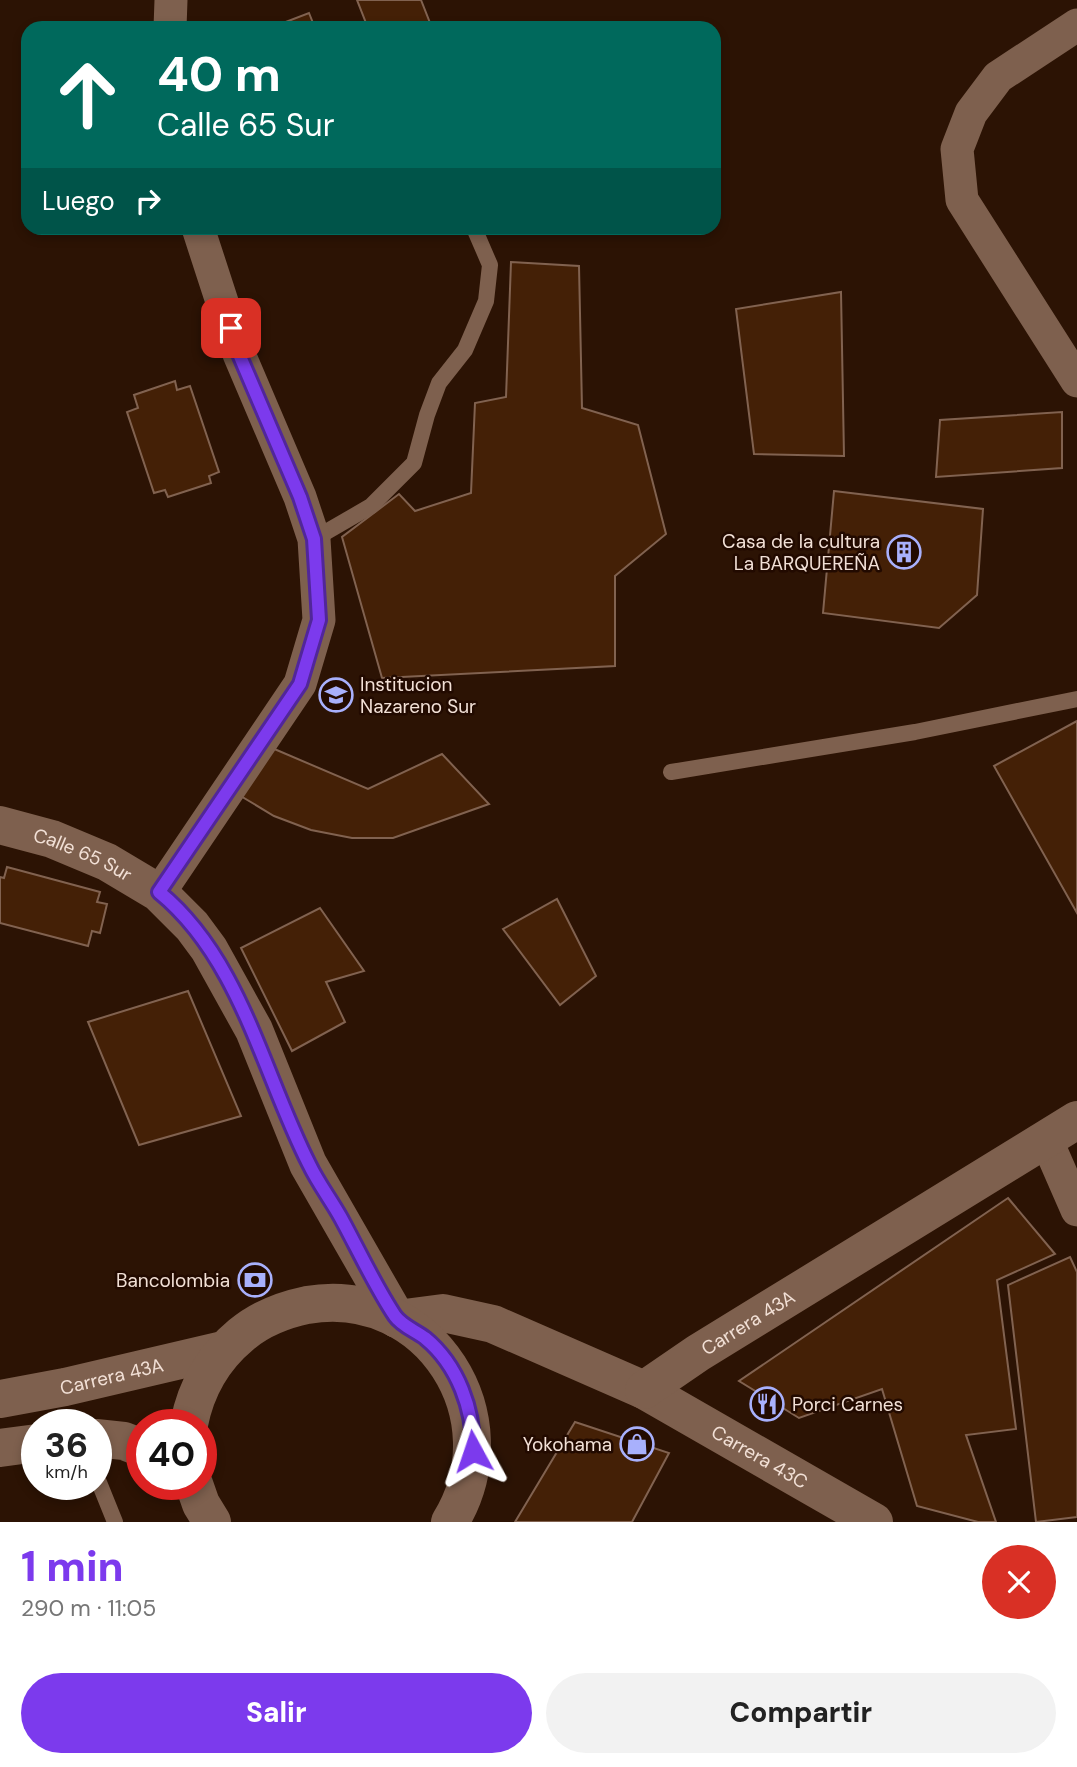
<!DOCTYPE html>
<html lang="es">
<meta charset="utf-8">
<style>
body{margin:0;font-family:"DM Sans",sans-serif;background:#f2f2f2;color:#222;height:100vh;display:flex;flex-direction:column;font-size:26px;white-space:nowrap}
*{box-sizing:border-box;margin:0}
p{font-size:23px;color:#767676}
.icon{flex:none;width:38px;height:38px;fill:none;stroke:currentColor;stroke-width:2;stroke-linecap:round;stroke-linejoin:round}
.map{position:relative;height:1522px;overflow:hidden}
.side{display:flex;flex-direction:column;background:#fff;flex:1}
.side>*{flex:none}
.guide{position:absolute;left:21px;top:21px;width:700px;height:214px;border-radius:21px;box-shadow:0 4px 10px #0003;background:#00695c;color:#fff;overflow:hidden}
.speed{position:absolute;left:21px;top:1409px;display:flex;gap:14px;font-size:35px;font-weight:700;text-align:center}
.speed>*{display:grid;place-content:center;width:91px;height:91px;border-radius:50%;background:#fff;box-shadow:0 4px 10px #0003;line-height:1}
.speed small{font-size:18px;font-weight:400}
.speed .limit{border:10px solid #d22;background:#fff;color:#111}
.pin{position:absolute;display:grid;place-items:center;width:60px;height:60px;color:#fff;margin:-30px;border-radius:14px;box-shadow:0 4px 10px #0006}
.me{position:absolute;width:77px;margin:-38px;rotate:355deg;stroke-linejoin:round;filter:drop-shadow(0 0 5px #0008)}
.turn{display:flex;align-items:center;gap:24px;height:147px;padding:0 21px;font-size:32px}
.turn .icon{width:91px;height:91px;stroke-width:2.5}
.turn b{display:block;font-size:49px;line-height:60px}
.then{display:flex;align-items:center;height:66px;padding:0 21px;background:#0003;gap:14px;font-size:26px}
.round{display:grid;place-items:center;flex:none;width:74px;height:74px;border-radius:37px;background:#f2f2f2}
.headline{display:flex;align-items:center;justify-content:space-between;height:119px;padding:0 21px}
h1{font-size:42px;font-weight:800;line-height:52px;color:#7c3aed}
.primary-button{display:flex;gap:14px;margin-top:auto;padding:14px 21px}
.primary-button a{flex:1;height:80px;border-radius:42px;background:#7c3aed;color:#fff;font-size:28px;font-weight:800;line-height:80px;text-align:center}
.primary-button a+a{background:#f2f2f2;color:#222}
.map>svg:first-child{display:block}
.building{fill:#442006;stroke:#816250;stroke-width:2}
.lines{fill:none;stroke-linecap:round;stroke-linejoin:round}
.lane{stroke:#7e604e;stroke-width:16}
.street{stroke:#7e604e;stroke-width:33}
.secondary{stroke:#7e604e;stroke-width:38}
.route-casing{stroke:#51269a;stroke-width:18}
.route{stroke:#7c3aed;stroke-width:12}
.labels{text-anchor:middle;stroke-width:5;stroke-linejoin:round;paint-order:stroke}
.poi-label{font-size:19px;fill:#f2e0d6;stroke:#220a00;text-anchor:end}
.street-label{font-size:19px;fill:#f2e0d6;stroke:#220a00}
</style>
<div class="map">
<svg width="1077" height="1522" viewBox="0 0 1077 1522">
<rect width="100%" height="100%" fill="#2c1304"/>
<g class="building">
<polygon points="357,0 421,0 432,28 368,28"/>
<polygon points="309,13 315,28 270,28"/>
<polygon points="511,262 579,266 582,408 638,425 666,534 615,576 615,666 382,678 342,537 399,494 415,511 471,493 475,403 506,397"/>
<polygon points="841,292 844,456 754,454 736,309"/>
<polygon points="175,381 177,390 190,386 219,472 209,476 211,483 168,497 165,490 154,493 127,412 138,408 134,395"/>
<polygon points="1062,412 1062,468 936,477 940,420"/>
<polygon points="834,491 983,509 977,595 939,628 823,613"/>
<polygon points="1077,721 1077,913 994,766"/>
<polygon points="272,748 368,789 442,754 489,804 393,838 352,838 311,830 274,816 239,795"/>
<polygon points="7,867 100,892 97,902 107,904 100,933 92,931 88,946 0,923 0,877 4,878"/>
<polygon points="557,899 596,976 560,1005 503,929"/>
<polygon points="320,908 364,971 326,982 345,1022 292,1051 241,948"/>
<polygon points="188,991 241,1116 139,1145 88,1022"/>
<polygon points="1008,1198 1055,1254 997,1280 1016,1429 966,1435 996,1522 978,1522 917,1506 882,1389 799,1418 739,1381"/>
<polygon points="1070,1257 1077,1272 1077,1517 1036,1522 1008,1285"/>
<polygon points="575,1422 669,1453 632,1522 515,1522"/>
</g>
<g class="lines">
<g class="lane">
<polyline points="314,539 371,506 414,463 427,415 439,383 465,350 486,301 490,265 474,228"/>
<polyline points="671,772 915,732 1077,699"/>
<polyline points="96,1475 115,1522"/>
</g>
<g class="street">
<polyline points="1077,25 998,77 971,113 957,149 962,200 1077,381"/>
<polyline points="170,28 171,0"/>
<polyline points="159,893 300,684 319,620 314,539 300,497 239,354 198,228"/>
<polyline points="1046,1139 1077,1210"/>
</g>
<g class="secondary">
<path id="s1" d="M0,825L52,839L107,862L159,893L192,926L209,949L254,1030L308,1164L397,1319"/>
<path id="s2" d="M397,1319L443,1313L493,1324L644,1390L874,1522"/>
<path id="s3" d="M644,1390L698,1353L1077,1120"/>
<path id="s4" d="M0,1399L65,1387L223,1350"/>
<path d="M189,1424C196,1388 212,1359 241,1335C260,1319 283,1310 307,1305C430,1284 514,1418 450,1522"/>
<polyline points="96,1438 124,1441 142,1448"/>
<polyline points="0,1448 37,1443"/>
<polyline points="194,1484 201,1504 212,1522"/>
</g>
</g>
<g class="lines">
<defs>
<path id="route" d="M231,328L239,354L300,497L314,539L319,620L300,684L159,892C241,959 263,1074 309,1164C318,1183 331,1200 341,1218C359,1251 375,1286 395,1316C402,1326 416,1331 425,1338C458,1365 474,1410 473,1451"/>
</defs>
<use href="#route" class="route-casing"/>
<use href="#route" class="route"/>
</g>
<defs>
<symbol id="building-ring" viewBox="-11 -11 22 22"><circle r="9.5" fill="#220a00" stroke="#a8b0fc" stroke-width="1.5"/><path d="M-4-6H4V6H1V3H-1V6H-4ZM-2.5-4.3h1.7v1.8h-1.7ZM.8-4.3h1.7v1.8H.8ZM-2.5-1h1.7V.8h-1.7ZM.8-1h1.7V.8H.8Z" fill="#a8b0fc"/></symbol>
<symbol id="school-ring" viewBox="-11 -11 22 22"><circle r="9.5" fill="#220a00" stroke="#a8b0fc" stroke-width="1.5"/><path d="M0-5L7-2L0 1L-7-2ZM-4 1L0 2.5L4 1V4Q0 6-4 4Z" fill="#a8b0fc"/></symbol>
<symbol id="bank-ring" viewBox="-11 -11 22 22"><circle r="9.5" fill="#220a00" stroke="#a8b0fc" stroke-width="1.5"/><path d="M-6-4H6V4H-6ZM0-2.3a2.3 2.3 0 1 0 0 4.6a2.3 2.3 0 1 0 0-4.6Z" fill="#a8b0fc"/></symbol>
<symbol id="restaurant-ring" viewBox="-11 -11 22 22"><circle r="9.5" fill="#220a00" stroke="#a8b0fc" stroke-width="1.5"/><path d="M-5-6h1v4h1v-4h1v4h1v-4h1v5L-1.5 .5V6h-2V.5L-5-1ZM5-6V6H3V1.5H1.5Q1.5-4 5-6Z" fill="#a8b0fc"/></symbol>
<symbol id="shop-ring" viewBox="-11 -11 22 22"><circle r="9.5" fill="#220a00" stroke="#a8b0fc" stroke-width="1.5"/><path d="M-5-2.5h2.3a2.7 3.5 0 0 1 5.4 0H5L5.5 6h-11ZM-1.5-2.5h3a1.5 2.3 0 0 0-3 0Z" fill="#a8b0fc"/></symbol>
</defs>
<g fill-rule="evenodd">
<use href="#building-ring" x="885" y="533" width="38" height="38"/>
<use href="#school-ring" x="317" y="676" width="38" height="38"/>
<use href="#bank-ring" x="236" y="1261" width="38" height="38"/>
<use href="#restaurant-ring" x="748" y="1385" width="38" height="38"/>
<use href="#shop-ring" x="618" y="1425" width="38" height="38"/>
</g>
<g class="labels">
<g class="poi-label">
<text x="880" y="548">Casa de la cultura<tspan x="880" dy="22">La BARQUEREÑA</tspan></text>
<text x="360" y="691" text-anchor="start">Institucion<tspan x="360" dy="22">Nazareno Sur</tspan></text>
<text x="230" y="1287">Bancolombia</text>
<text x="792" y="1411" text-anchor="start">Porci Carnes</text>
<text x="612" y="1451">Yokohama</text>
</g>
<g class="street-label">
<text dy="7" stroke="none"><textPath href="#s1" startOffset="88">Calle 65 Sur</textPath></text>
<text dy="7" stroke="none"><textPath href="#s3" startOffset="124">Carrera 43A</textPath></text>
<text dy="7" stroke="none"><textPath href="#s4" startOffset="114">Carrera 43A</textPath></text>
<text dy="7" stroke="none"><textPath href="#s2" startOffset="396">Carrera 43C</textPath></text>
</g>
</g>
</svg>
<div class="speed"><div>36<small>km/h</small></div><div class="limit">40</div></div>
<div class="pin" style="left:231px;top:328px;background:#d93025"><svg class="icon" aria-label="arrive" viewBox="0 0 24 24"><path d="M6 21V4h12l-3 4 3 4H6"/></svg></div>
<svg class="me" style="left:473px;top:1451px" viewBox="-20 -20 40 40"><path d="M0-17L14 15 0 8-14 15z" fill="#7c3aed" stroke="#fff" stroke-width="4"/></svg>
<div class="guide">
<div class="turn"><svg class="icon" aria-label="ahead" viewBox="0 0 24 24"><path d="M12 20V5M6 11l6-6 6 6"/></svg><div><b>40 m</b>Calle 65 Sur</div></div>
<div class="then">Luego<svg class="icon" aria-label="right" viewBox="0 0 24 24"><path d="M7 20v-9h11M14 6l5 5-5 5"/></svg></div>
</div>
</div>
<section class="side">
<div class="headline"><div><h1>1 min</h1><p>290 m · 11:05</p></div><a class="round" style="background:#d93025;color:#fff"><svg class="icon" aria-label="close" viewBox="0 0 24 24"><path d="M6 6l12 12M18 6L6 18"/></svg></a></div>
<div class="primary-button"><a>Salir</a><a>Compartir</a></div>
</section>
